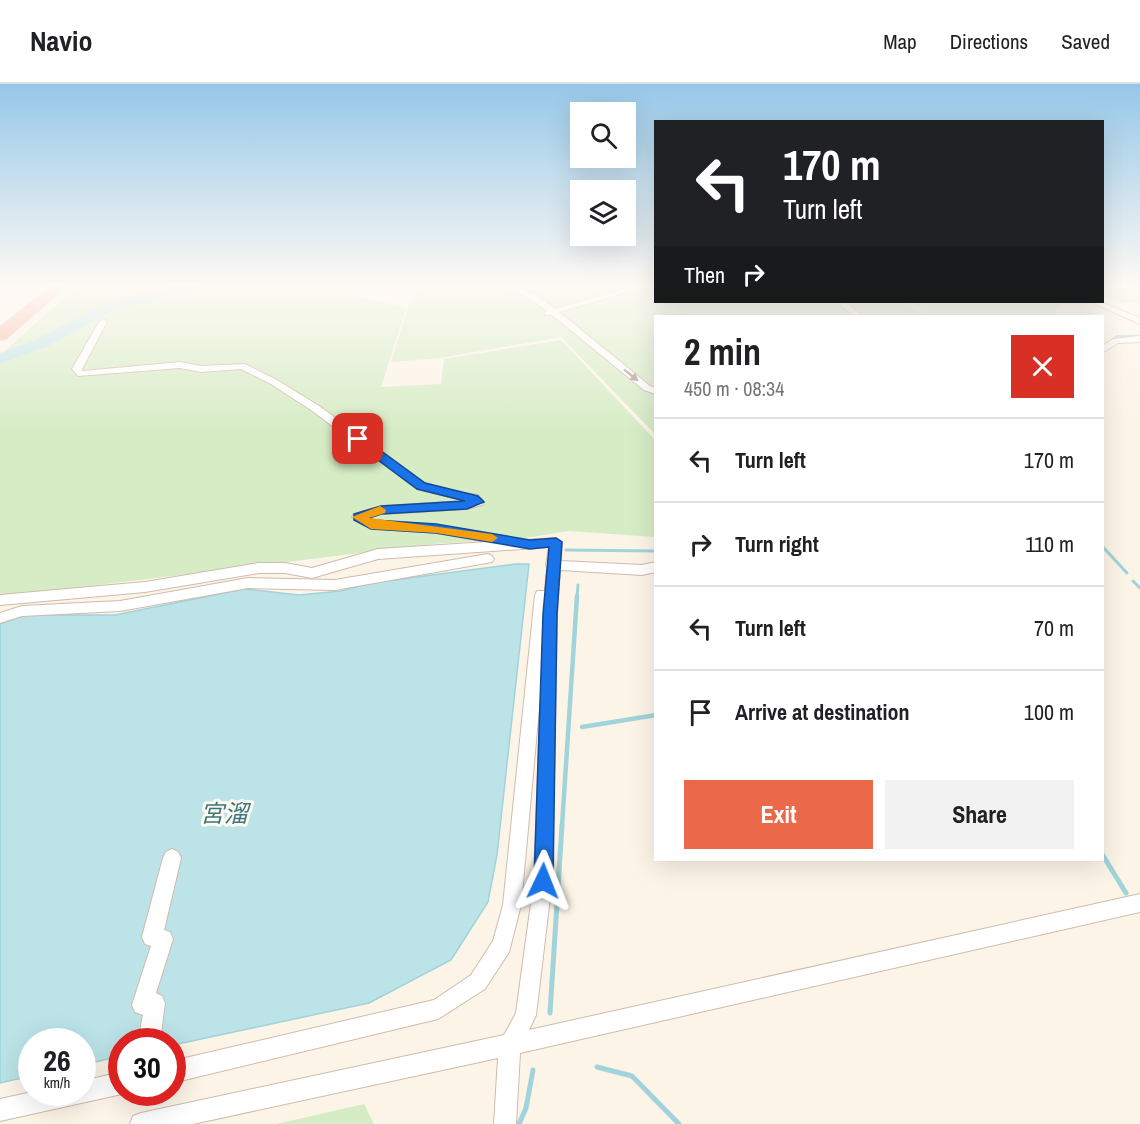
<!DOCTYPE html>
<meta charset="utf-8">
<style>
body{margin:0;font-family:"Archivo Narrow","Noto Sans JP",sans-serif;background:#f2f2f2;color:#202124;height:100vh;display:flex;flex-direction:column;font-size:22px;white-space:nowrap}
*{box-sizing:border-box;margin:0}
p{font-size:20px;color:#757577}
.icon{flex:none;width:33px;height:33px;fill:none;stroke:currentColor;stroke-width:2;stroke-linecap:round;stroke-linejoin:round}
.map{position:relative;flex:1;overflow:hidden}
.side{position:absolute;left:654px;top:231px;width:450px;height:546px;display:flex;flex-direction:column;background:#fff;border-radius:0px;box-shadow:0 6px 24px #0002}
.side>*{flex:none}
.hud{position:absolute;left:654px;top:36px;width:450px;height:183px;border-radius:0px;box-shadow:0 6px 24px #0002;background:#202124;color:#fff;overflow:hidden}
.controls{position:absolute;left:570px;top:18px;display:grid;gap:12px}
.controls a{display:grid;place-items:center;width:66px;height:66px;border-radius:0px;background:#fff;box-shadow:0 6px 24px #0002;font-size:30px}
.speed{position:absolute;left:18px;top:944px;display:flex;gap:12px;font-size:30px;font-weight:700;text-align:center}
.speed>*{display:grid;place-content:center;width:78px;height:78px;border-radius:50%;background:#fff;box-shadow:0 6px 24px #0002;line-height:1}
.speed small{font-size:15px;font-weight:400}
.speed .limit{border:9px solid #d22;background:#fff;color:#111}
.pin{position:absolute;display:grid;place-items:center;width:51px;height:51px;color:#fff;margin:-26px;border-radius:12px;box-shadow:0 3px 9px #0006}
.me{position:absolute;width:66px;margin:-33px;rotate:2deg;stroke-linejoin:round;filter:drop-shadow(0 0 4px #0008)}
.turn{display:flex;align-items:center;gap:21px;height:126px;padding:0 30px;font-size:27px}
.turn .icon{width:78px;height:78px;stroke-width:2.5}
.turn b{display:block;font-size:42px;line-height:51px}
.then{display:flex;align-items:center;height:57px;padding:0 30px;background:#0003;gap:12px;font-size:22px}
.round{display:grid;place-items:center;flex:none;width:63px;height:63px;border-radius:0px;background:#f2f2f2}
.headline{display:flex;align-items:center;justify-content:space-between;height:102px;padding:0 30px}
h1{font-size:36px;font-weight:800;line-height:45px}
.primary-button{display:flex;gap:12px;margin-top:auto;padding:12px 30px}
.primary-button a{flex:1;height:69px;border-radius:0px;background:#eb6849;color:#fff;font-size:24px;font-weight:800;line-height:69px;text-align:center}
.primary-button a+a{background:#f2f2f2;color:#202124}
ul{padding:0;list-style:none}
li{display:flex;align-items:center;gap:18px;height:84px;padding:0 30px;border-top:2px solid #e0e0e0}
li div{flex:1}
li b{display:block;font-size:22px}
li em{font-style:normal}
header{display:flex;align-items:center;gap:36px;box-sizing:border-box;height:84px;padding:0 30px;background:#fff;border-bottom:2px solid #e0e0e0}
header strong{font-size:28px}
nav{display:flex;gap:33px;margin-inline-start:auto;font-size:21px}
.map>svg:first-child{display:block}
.green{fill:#d6ecc5}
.water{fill:#bbe3e8;stroke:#a1d3da;stroke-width:1.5}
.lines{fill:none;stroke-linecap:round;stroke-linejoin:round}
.stream-far3{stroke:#a1d3da;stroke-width:2}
.stream-far2{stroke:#a1d3da;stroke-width:3}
.stream-far1{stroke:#a1d3da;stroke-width:4.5}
.stream{stroke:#a1d3da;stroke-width:5}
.river{fill:#bbe3e8;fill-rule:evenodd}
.street-casing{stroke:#d0bbac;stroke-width:2}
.highway-casing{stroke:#d9d1cc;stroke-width:2}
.street{fill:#fff;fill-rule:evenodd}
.highway{fill:#f9b29d;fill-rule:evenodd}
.oneway{fill:#af9b92}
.route{fill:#1a73e8;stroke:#114b97;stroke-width:1.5}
.slow{fill:#f59e0b}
.labels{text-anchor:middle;stroke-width:6;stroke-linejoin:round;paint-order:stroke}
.near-water-label{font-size:24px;font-style:italic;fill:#3c767e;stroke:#fff8ef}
</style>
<header>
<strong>Navio</strong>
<nav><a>Map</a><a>Directions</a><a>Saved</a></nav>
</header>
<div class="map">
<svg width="1140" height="1040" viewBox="0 0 1140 1040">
<rect width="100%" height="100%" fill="#fdf4e8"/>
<g class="green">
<polygon points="78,202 358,202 350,210 406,224 381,303 441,300 444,275 561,256 655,356 655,453 569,447 525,454 433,460 0,513 0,271"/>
<polygon points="421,202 655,202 656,218 901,218 929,232 656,232 655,350 561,253 440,274 391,278 408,224"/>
<polygon points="1102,202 1140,202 1140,219 1121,219 1103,211"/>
<polygon points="905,218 1063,218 1054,228 1060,232 932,232"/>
<polygon points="364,1020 374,1040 276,1040"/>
</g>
<polygon class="water" points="515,480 529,480 497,771 488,818 451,876 369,919 173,961 172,957 122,957 121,972 83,981 82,957 32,957 31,992 0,999 0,540 25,531 115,531 244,505 299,511 341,507 371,499"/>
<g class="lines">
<polyline class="stream-far3" points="1110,258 1117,252 1140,252"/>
<g class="stream-far2">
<polyline points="1102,462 1127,489"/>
<polyline points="566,466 656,467"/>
<polyline points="1133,497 1140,504"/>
<polyline points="577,513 578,501"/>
</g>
<g class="stream-far1">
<polyline points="582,643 656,631"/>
<polyline points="562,742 577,512"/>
</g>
<g class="stream">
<polyline points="1102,770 1126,809"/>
<polyline points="550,929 562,741"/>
<polyline points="597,983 632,992 679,1040"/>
<polyline points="519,1040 526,1024 533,986"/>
</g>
<polygon class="river" points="179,202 202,202 200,205 114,226 48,262 0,280 0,269 36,256 104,220"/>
<defs>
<g id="street">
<path d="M498,202C519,201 538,211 555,225L636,202H648L559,228L650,302L656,304V310L644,306L552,231H545L544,229L547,227L527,213Z"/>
<polygon points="837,218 845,218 863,232 854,232"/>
<polygon points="1091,218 1101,218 1140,234 1140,240"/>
<polygon points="103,235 107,238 82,285 83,287 180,278 201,282 245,280 277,296 319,322 425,399 455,408 478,411 484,418 482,421 467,425 381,430 369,434 373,436 436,441 501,452 505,453 507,457 556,454 562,458 561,477 642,481 656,478 656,488 642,491 560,486 557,530 552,797 536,931 529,946 1140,810 1140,828 520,969 516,1040 494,1040 498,974 193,1040 130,1040 133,1032 141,1029 504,951 516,929 534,797 541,603 521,821 509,868 485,905 438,935 172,999 172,977 434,916 471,891 493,857 503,821 535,511 537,507 545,507 547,484 546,481 549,463 378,475 312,494 285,489 259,489 145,508 0,521 0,511 145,498 259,479 285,479 312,484 378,465 488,458 436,449 371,444 352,433 354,430 381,422 466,417 417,405 311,326 271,300 241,285 201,288 180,284 78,292 72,285 99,238"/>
<polygon points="1140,252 1140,258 1118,259 1102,269 1102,262 1113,255"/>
<polygon points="488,470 492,472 494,475 492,478 335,506 248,504 120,527 22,532 0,539 0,529 22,522 120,517 248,494 335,496"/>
<polygon points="172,765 178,768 181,774 164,846 170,848 173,855 156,909 162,912 165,919 160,957 138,957 143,931 135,928 132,921 151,862 145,860 142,853 163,774 166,768"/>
<polygon points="122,988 122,1008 127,1008 122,1010 0,1037 0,1015 32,1008 82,1008 82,997"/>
</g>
<polygon id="highway" points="51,202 67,202 6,255 0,256 0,243"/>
</defs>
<use href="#street" class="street-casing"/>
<use href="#highway" class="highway-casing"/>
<use href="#street" class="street"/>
<use href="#highway" class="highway"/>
</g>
<defs><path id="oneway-solid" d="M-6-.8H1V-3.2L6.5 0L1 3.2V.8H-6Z" transform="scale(1.5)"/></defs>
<use class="oneway" href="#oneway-solid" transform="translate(631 291) rotate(39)"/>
<linearGradient id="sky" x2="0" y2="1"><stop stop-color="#96c7e8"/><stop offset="0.58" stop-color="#fefaf5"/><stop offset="1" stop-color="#fefaf5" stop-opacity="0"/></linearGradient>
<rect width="1140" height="347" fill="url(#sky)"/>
<polygon class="route" points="354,353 362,353 425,399 478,412 484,418 467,425 381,430 369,434 373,436 436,440 530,456 556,454 562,458 557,530 553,797 550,804 543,807 537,804 534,797 543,530 549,463 530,465 436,449 371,445 354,436 354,430 381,422 465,417 417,405 354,358"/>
<polygon class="slow" points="380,422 386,426 385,429 369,434 492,450 498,454 492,458 436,449 371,445 352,433"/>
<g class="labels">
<g class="near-water-label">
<text x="224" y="738">宮溜</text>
</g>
</g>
</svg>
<div class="controls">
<a><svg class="icon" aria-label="search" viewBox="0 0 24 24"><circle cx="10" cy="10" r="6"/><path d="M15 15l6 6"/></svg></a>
<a><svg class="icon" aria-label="layers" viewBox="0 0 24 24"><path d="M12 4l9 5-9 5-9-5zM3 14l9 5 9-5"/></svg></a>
</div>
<div class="speed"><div>26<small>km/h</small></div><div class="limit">30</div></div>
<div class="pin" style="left:358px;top:355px;background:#d93025"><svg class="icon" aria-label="arrive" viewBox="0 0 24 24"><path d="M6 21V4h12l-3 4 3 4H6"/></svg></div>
<svg class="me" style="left:543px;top:797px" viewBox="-20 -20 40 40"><path d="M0-17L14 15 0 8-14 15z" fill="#1a73e8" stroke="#fff" stroke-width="4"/></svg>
<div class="hud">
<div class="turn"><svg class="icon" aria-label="left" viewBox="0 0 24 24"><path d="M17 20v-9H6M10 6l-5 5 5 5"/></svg><div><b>170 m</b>Turn left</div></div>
<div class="then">Then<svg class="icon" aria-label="right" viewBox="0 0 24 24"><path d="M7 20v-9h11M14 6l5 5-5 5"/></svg></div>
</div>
<section class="side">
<div class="headline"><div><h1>2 min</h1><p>450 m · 08:34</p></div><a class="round" style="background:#d93025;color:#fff"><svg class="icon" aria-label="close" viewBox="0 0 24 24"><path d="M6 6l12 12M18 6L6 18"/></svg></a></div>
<ul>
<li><svg class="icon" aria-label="left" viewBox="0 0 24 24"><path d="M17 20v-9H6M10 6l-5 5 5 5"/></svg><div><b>Turn left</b></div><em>170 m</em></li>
<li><svg class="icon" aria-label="right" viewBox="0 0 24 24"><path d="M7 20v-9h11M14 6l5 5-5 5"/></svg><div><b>Turn right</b></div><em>110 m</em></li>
<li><svg class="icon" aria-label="left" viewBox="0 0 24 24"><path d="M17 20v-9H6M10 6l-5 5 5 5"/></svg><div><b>Turn left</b></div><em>70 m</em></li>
<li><svg class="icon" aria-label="arrive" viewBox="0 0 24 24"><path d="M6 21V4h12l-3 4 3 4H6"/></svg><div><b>Arrive at destination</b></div><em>100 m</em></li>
</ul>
<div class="primary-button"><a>Exit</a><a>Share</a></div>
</section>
</div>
